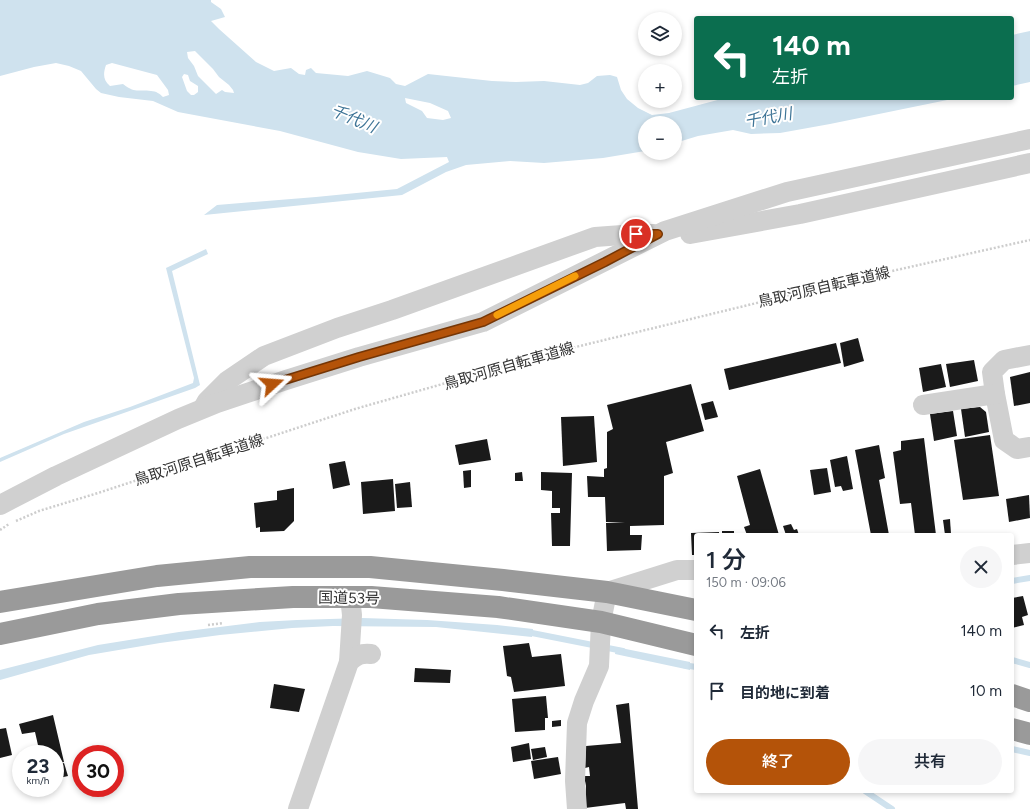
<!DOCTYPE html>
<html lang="ja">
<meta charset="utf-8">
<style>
body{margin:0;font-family:Figtree,"Noto Sans JP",sans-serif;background:#f6f6f7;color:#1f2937;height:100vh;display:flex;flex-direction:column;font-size:15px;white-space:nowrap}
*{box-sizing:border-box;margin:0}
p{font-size:13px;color:#747a83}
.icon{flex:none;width:22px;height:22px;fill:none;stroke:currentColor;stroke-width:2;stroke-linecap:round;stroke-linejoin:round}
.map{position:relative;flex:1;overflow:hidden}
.panel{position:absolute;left:694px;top:533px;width:320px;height:260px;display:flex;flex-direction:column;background:#fff;border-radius:4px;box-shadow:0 2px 6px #0003}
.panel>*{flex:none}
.guide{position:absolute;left:694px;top:16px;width:320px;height:84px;border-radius:4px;box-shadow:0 2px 6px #0003;background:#0b6e4f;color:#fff;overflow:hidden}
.tools{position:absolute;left:638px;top:12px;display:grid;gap:8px}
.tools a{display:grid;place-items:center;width:44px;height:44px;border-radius:50%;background:#fff;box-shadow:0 2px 6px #0003;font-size:20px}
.speed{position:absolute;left:12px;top:745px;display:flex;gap:8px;font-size:20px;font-weight:700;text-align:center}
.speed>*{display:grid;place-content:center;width:52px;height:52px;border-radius:50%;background:#fff;box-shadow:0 2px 6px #0003;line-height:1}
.speed small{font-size:10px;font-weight:400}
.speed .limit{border:6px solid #d22;background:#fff;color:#111}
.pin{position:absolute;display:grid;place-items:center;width:34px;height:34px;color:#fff;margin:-17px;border:2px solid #fff;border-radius:50%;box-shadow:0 1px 4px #0007}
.me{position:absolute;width:44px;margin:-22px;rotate:71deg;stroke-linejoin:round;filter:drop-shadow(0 0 3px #0008)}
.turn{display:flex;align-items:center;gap:14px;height:84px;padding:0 12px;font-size:18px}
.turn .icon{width:52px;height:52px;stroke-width:2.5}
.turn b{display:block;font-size:28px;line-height:34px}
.round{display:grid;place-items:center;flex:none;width:42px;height:42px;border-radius:21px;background:#f6f6f7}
.summary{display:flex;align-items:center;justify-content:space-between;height:68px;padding:0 12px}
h1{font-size:24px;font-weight:600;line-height:30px}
.primary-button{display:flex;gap:8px;margin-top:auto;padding:8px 12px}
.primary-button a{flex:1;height:46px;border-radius:24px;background:#b45309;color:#fff;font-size:16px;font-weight:600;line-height:46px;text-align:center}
.primary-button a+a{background:#f6f6f7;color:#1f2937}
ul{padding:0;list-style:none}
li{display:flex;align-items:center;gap:12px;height:60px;padding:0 12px}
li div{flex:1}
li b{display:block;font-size:15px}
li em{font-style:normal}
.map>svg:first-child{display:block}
.water{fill:#cfe2ee;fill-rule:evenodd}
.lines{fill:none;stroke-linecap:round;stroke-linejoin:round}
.stream{stroke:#cfe2ee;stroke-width:6}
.building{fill:#1a1a1a}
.path{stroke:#cdcdcd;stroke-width:2.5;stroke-dasharray:2 2;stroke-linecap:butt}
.street{stroke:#d0d0d0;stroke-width:20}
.highway{stroke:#9a9a9a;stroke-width:22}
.route-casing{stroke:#753606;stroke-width:10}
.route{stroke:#b45309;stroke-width:7}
.slow{stroke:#f59e0b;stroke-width:7}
.labels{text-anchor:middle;stroke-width:4;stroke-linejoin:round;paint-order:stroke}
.street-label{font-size:15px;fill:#333;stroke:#fff}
.water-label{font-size:16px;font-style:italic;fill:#3f7597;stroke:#fff}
</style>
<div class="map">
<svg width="1030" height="809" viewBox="0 0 1030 809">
<rect width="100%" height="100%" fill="#fff"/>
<g class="water">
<path d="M0,0H211V2L221,9L225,17L211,21L219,29L256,62L274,71L291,68L299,74L305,75L306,70L311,68L316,73L348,76L367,71L390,78L396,84L405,86L428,74L492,81L516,82L544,81L580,85L588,83L597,76L610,75L617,77L621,90L627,99L638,108L652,115L669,113L725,98H957L830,124L780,133L751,134L733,130L698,136L675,143V123H645V151L603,158L544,163L510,161L466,165L446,172L402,195L204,215L217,205L316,197L397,189L449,162L447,157L401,159L358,152L280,131L178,112L153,101L119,97L101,93L96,89L81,71L69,66L56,63L34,67L0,76ZM195,51L213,69L219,77L229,85L233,90L234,93L225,92L222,90L216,94L198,76L194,66L188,58L187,52ZM112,63L157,75L168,90L169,95L163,97C160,94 156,91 151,91C137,89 136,94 123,84L110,86C103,80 103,74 106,65ZM184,74L188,75L190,81L198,86V92L194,95H191L187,91L182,77ZM405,98L430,103L448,111L451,118L443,120L427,118L422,111L406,103Z"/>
<polygon points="1030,31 1030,82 1012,86 1012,35"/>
<polygon points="206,249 208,254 172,271 200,385 195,388 64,434 0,462 0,458 84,422 130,407 193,383 194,378 166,268"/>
<polygon points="362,618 427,620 497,625 533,629 532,637 436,627 333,626 292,628 220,635 160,643 89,655 0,680 0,670 98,645 179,632 260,622 297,620"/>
<polygon points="616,647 690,662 690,670 615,654"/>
</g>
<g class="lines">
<g class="stream">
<polyline points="1012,581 1030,578"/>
<polyline points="524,632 532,633 623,651"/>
<polyline points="1012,660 1030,665"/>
<polyline points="683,665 696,667"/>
<polyline points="1012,749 1030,753"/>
<polyline points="865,791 892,809"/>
</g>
</g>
<g class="building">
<polygon points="858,338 864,361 844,367 840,343"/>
<polygon points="836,343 841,363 729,390 724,369"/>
<polygon points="974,360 978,381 950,387 946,364"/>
<polygon points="941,364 946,387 923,392 919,368"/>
<polygon points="1030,372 1030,403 1014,406 1010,377"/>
<polygon points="691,384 704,431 666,442 673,473 664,476 664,525 630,526 630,535 642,535 641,550 607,551 606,523 625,522 606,522 605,497 588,497 587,476 604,477 604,469 607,468 607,432 613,429 607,405"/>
<polygon points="713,401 718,417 705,420 701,404"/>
<polygon points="980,407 986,412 989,432 965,437 961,409"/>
<polygon points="953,411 957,436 934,441 930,414"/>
<polygon points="594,416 597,462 563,466 561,417"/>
<polygon points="990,435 999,496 963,500 954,440"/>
<polygon points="924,438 936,535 915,535 911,503 900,504 893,452 901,450 901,441"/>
<polygon points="487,439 491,460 459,465 455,445"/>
<polygon points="879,445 885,478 879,480 889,535 871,535 855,450"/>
<polygon points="847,456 853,489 843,491 841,486 835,487 830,460"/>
<polygon points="345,461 350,485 333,489 329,464"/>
<polygon points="827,468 831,492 814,495 810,470"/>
<polygon points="760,469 779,535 747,535 744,527 750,525 737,476"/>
<polygon points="471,470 471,487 464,488 463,471"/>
<polygon points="522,472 523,481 515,481 515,473"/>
<polygon points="541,472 572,473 570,546 552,546 551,513 560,513 560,508 552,508 552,491 541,490"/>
<polygon points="393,479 395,511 363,514 361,482"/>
<polygon points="410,482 412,507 397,508 395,484"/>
<polygon points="294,488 294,521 284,531 260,532 260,527 256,528 254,503 277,500 277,491"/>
<polygon points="1029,495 1030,518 1009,522 1006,499"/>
<polygon points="950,519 951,534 945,535 943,520"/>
<polygon points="791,524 794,530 797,529 799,535 786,535 783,526"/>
<rect x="722" y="531" width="12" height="4"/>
<polygon points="719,532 719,535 696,535 696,555 692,555 691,533"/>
<polygon points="1023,596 1028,615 1022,617 1024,625 1012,628 1012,598"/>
<polygon points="529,643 532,657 561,654 565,686 514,692 511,677 507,676 503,646"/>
<polygon points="415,668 451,670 450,683 414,682"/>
<polygon points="274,684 305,689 299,712 270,708"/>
<polygon points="546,696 548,718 545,718 545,730 515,732 512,699"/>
<polygon points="629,703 638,809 626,809 625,803 585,808 586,786 584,776 590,776 589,767 585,768 586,746 621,743 616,705"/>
<polygon points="53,715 64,762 55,764 55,754 40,754 35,732 22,734 19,724"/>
<polygon points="561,720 561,726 552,727 552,721"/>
<polygon points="6,728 12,755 0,758 0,729"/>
<polygon points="529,743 531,759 513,762 511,747"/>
<polygon points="545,747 547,757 533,760 531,749"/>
<polygon points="558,757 561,774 534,779 531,761"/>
<polygon points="64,763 68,776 59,778 56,765"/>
</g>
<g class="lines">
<g class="path">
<polyline points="16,521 39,511 98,493 355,409 551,353 843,282 1030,240"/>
<polyline points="0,530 9,524"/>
<polyline points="208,625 223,623"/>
</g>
<g class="street">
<polyline points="690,234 800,214 1030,163"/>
<polyline points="1030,355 1004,360 992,372 995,394 1004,440 1017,449 1030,447"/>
<polyline points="923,405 995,394"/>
<polyline points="203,408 207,401 227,381 264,356 337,328 392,310 595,237 636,234 654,234"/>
<polyline points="0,505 56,476 178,419 217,403 286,380 359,357 483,322 665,231 787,192 1030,139"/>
<polyline points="1012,555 1030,553"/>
<polyline points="349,662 352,615 350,597"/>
<path d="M298,809L349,662C357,655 361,653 371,654"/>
<polyline points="577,809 575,781 577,723 584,701 599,666 601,622 607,592 677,570 696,570"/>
</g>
<g class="highway">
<polyline points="0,602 157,576 250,567 370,567 503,580 607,592 696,610"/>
<polyline points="0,634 98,614 179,604 293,597 371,597 498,607 601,622 696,645"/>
<polyline points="1012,695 1030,701"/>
<polyline points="1012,729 1030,734"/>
</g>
</g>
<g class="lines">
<defs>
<polyline id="route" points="272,384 359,357 483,322 605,262 658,234 636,234"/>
</defs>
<use href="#route" class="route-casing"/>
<use href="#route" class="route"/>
<polyline class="slow" points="497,315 575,276"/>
</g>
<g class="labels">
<g class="street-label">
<text transform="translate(824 287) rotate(-13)" y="5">鳥取河原自転車道線</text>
<text transform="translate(509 366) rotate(-16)" y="5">鳥取河原自転車道線</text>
<text transform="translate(199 460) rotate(-18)" y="5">鳥取河原自転車道線</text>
<text transform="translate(349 598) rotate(1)" y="5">国道53号</text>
</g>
<g class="water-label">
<text transform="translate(768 117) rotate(-10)" y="6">千代川</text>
<text transform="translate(354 118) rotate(23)" y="6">千代川</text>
</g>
</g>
</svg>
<div class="tools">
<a><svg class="icon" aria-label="layers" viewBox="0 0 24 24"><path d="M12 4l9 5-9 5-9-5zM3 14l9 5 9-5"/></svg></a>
<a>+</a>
<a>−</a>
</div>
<div class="speed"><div>23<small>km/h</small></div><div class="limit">30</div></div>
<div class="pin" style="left:636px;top:234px;background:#d93025"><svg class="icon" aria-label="arrive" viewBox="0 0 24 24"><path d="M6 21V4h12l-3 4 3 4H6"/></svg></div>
<svg class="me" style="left:272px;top:384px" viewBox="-20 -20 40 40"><path d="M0-17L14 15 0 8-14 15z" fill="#b45309" stroke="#fff" stroke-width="4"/></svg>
<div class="guide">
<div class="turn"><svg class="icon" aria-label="left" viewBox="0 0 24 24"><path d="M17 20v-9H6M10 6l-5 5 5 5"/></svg><div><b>140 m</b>左折</div></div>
</div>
<section class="panel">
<div class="summary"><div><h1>1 分</h1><p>150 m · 09:06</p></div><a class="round"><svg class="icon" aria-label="close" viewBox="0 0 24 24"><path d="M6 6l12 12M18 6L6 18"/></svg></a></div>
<ul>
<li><svg class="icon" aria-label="left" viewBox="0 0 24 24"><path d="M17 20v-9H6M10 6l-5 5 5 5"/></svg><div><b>左折</b></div><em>140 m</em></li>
<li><svg class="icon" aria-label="arrive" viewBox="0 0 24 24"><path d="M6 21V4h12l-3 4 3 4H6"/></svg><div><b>目的地に到着</b></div><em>10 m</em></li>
</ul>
<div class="primary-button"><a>終了</a><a>共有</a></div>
</section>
</div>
